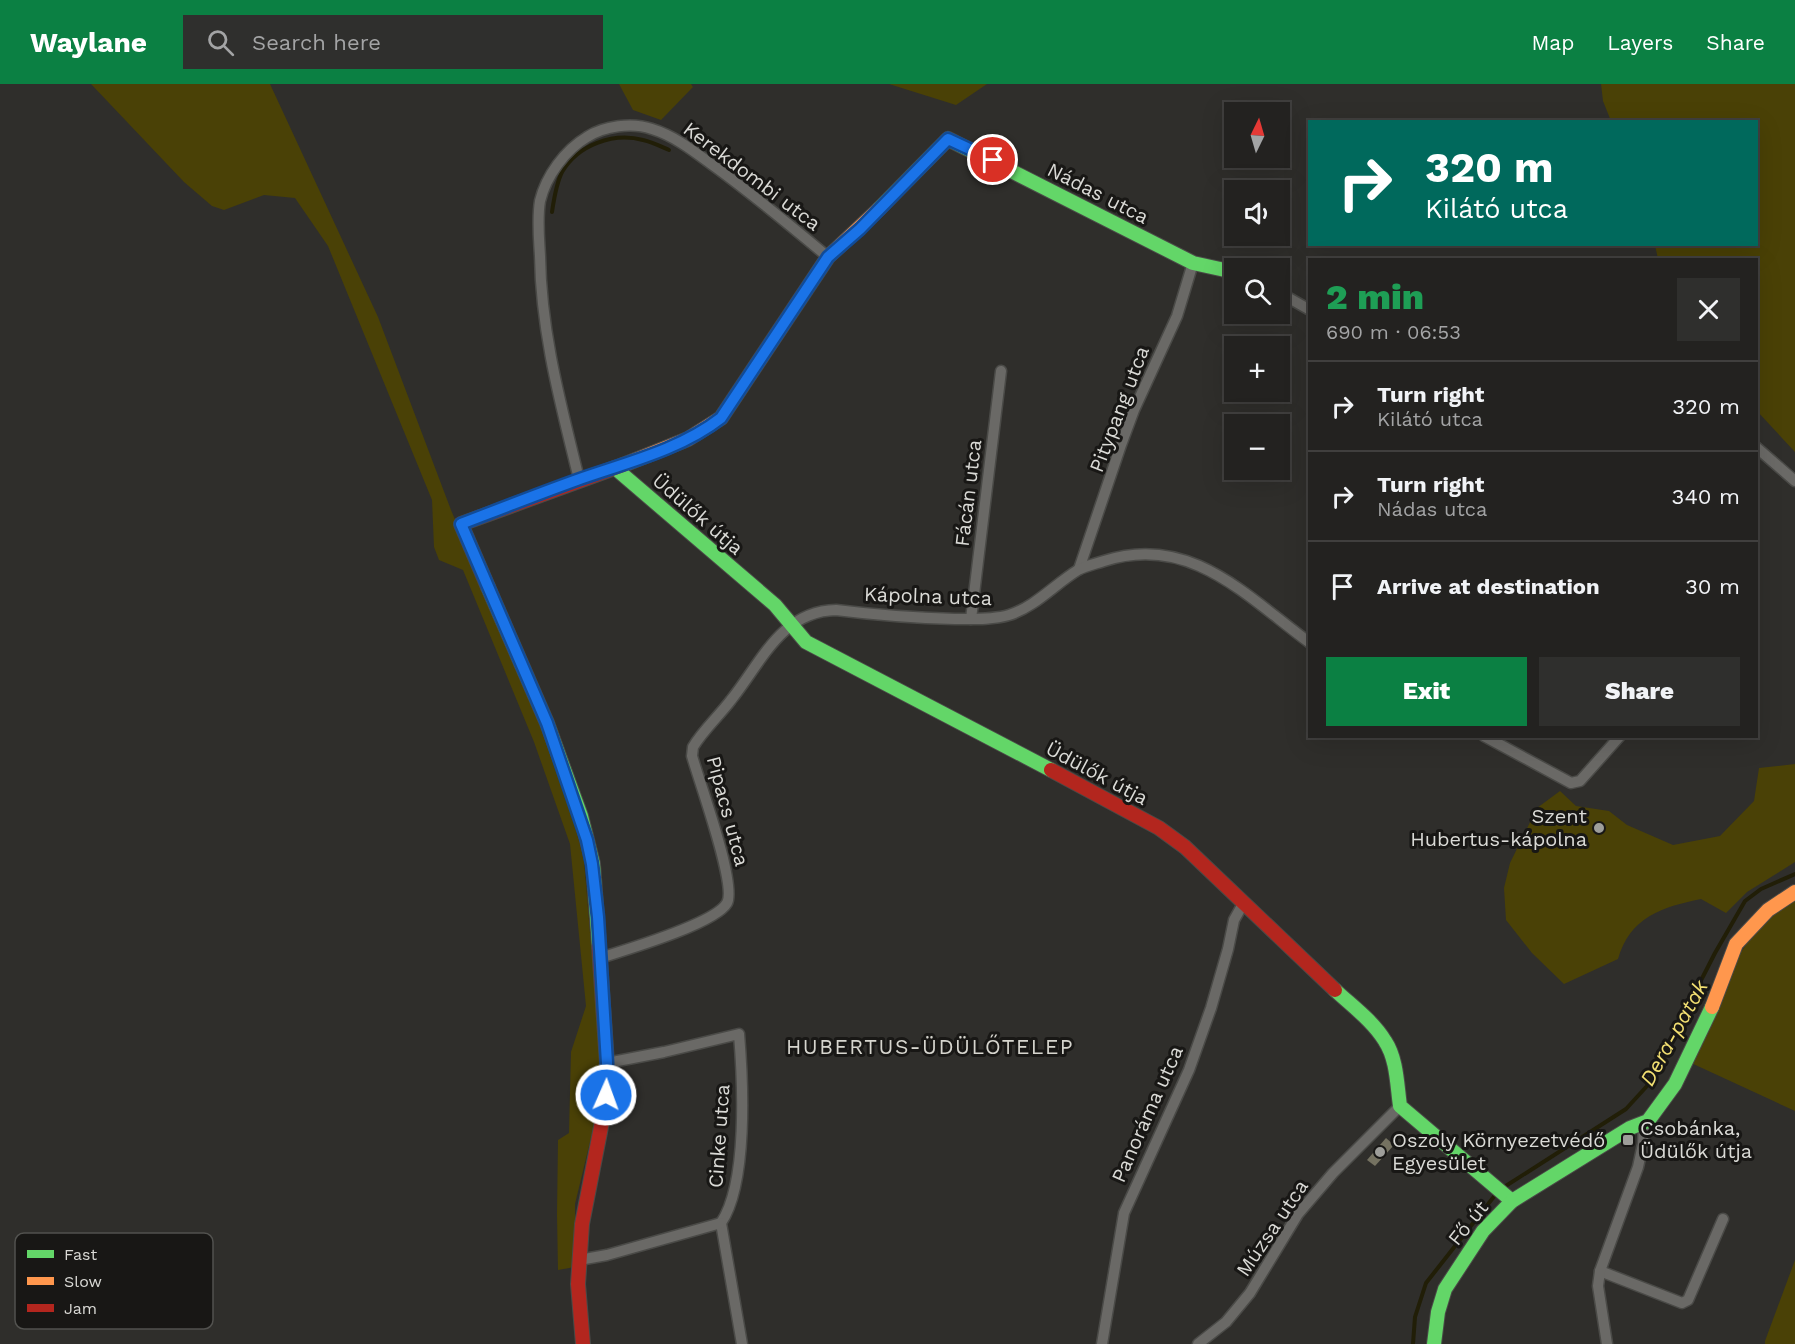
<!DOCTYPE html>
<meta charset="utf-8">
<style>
body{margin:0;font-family:"Work Sans",sans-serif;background:#2f2f2d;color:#f1f3f6;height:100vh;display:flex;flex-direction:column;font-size:22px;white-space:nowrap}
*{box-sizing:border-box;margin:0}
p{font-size:20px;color:#a3a4a5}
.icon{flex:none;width:33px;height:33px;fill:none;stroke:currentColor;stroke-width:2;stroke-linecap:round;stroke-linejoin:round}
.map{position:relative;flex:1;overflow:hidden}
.panel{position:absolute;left:1308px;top:174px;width:450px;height:480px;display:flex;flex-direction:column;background:#232220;border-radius:0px;box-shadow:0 6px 24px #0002,0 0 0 2px #403f3e}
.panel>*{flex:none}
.guide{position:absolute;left:1308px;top:36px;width:450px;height:126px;border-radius:0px;box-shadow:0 6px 24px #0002,0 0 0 2px #403f3e;background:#00695c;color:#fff;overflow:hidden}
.needle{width:39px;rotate:5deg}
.controls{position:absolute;left:1224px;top:18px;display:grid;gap:12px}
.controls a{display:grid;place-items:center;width:66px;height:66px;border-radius:0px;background:#232220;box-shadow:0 6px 24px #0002,0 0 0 2px #403f3e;font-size:30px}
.pin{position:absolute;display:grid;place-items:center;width:51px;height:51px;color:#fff;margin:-26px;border:3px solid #fff;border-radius:50%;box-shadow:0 2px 6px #0007}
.me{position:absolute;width:66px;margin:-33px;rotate:2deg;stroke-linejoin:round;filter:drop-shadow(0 0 4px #0008)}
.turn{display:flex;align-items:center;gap:21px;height:126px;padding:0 18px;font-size:27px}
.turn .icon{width:78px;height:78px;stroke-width:2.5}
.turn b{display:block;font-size:42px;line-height:51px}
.round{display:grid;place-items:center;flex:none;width:63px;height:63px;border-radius:0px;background:#2f2f2d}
.summary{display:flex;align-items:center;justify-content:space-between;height:102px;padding:0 18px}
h1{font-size:36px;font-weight:800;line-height:45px;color:#1e9e55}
.button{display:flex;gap:12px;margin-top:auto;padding:12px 18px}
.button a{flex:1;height:69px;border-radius:0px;background:#0b8043;color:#fff;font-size:24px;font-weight:800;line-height:69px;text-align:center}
.button a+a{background:#2f2f2d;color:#f1f3f6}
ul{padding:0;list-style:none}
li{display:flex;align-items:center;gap:18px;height:90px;padding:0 18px;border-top:2px solid #403f3e}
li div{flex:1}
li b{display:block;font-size:22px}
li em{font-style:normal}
header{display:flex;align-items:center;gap:36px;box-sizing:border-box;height:84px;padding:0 30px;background:#0b8043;color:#fff}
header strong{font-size:28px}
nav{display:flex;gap:33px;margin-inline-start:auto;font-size:21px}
.search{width:420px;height:54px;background:#2f2f2d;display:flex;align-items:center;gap:15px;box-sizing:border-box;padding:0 21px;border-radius:0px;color:#a3a4a5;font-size:22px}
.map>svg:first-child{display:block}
.green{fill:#4a4106}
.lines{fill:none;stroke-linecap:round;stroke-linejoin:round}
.stream{stroke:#211e07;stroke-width:4}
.building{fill:#757261}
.street-casing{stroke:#4a4a47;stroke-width:13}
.fast-casing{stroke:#4a4a47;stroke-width:16}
.slow-casing{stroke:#4a4a47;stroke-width:16}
.jam-casing{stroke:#4a4a47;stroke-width:16}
.street{stroke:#6a6966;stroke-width:10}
.fast{stroke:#63d668;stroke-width:14}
.slow{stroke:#ff974d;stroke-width:14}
.jam{stroke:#b3261e;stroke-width:14}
.route-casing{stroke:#114b97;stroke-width:15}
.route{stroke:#1a73e8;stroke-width:10}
.poi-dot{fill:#9e9e9a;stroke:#181715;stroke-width:2}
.labels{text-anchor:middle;stroke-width:6;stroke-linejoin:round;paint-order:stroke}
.street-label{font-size:20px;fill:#dadad6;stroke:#181715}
.poi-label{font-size:20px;fill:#dadad6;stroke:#181715;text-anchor:start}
.water-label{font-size:21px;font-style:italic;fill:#f3e072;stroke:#181715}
.neighbourhood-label{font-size:21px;letter-spacing:1.5px;fill:#d6d5ce;stroke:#181715}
.key{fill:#181715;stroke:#52524f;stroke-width:1.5}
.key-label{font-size:16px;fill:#dadad6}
</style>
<header>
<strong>Waylane</strong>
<div class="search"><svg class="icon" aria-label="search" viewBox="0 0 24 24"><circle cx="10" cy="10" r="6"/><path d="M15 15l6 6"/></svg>Search here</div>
<nav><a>Map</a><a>Layers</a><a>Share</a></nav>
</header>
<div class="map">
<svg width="1795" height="1260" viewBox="0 0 1795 1260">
<rect width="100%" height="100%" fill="#2f2e2b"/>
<g class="green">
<polygon points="91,0 270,0 378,233 451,426 524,600 569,718 584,777 603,1004 575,1120 575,1183 558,1186 557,1130 558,1056 569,1049 571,968 586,922 570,760 534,658 463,486 439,476 434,463 432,416 328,162 295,114 264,111 224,126 212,122 184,98"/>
<polygon points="619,0 691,0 693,3 661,36 633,26"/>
<polygon points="889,0 987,0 956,21"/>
<polygon points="1601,0 1795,0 1795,368 1757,327 1756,176 1658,175 1655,161 1756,160 1756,38 1611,37 1603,17"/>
<path d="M1795,680V778L1747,808L1726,829L1701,815C1662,823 1630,833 1618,875L1564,900L1532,869L1506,836L1504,804L1510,779L1537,724L1560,707L1576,722L1609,727L1627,741L1673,761L1720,752L1754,717L1759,684Z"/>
<polygon points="1795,815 1795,1027 1689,978 1739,871 1761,839"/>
<polygon points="1795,1176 1795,1260 1765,1260 1765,1257"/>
</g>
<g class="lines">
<g class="stream">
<path d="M552,128C554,115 556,100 562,88C578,61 613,48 643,56C652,58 660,62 669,66"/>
<polyline points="1501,1105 1626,1025 1647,1002 1715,869 1745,817 1761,805 1795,790"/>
<polyline points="1413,1260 1415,1233 1426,1199 1496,1110"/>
</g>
</g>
<polygon class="building" points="1386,1054 1394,1061 1375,1082 1367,1076"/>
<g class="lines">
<defs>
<g id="street">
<polyline points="1280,209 1310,226"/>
<polyline points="1756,363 1795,397"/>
<path d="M579,395C561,321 541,249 540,172C539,154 537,135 540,117C546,92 565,66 587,53C604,42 632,38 652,45C675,52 695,68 714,82C754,111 791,142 828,173"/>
<polyline points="1079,485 1121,361 1134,326 1177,232 1193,179"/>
<polyline points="971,535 1001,287"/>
<polyline points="1484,652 1571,699 1580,697 1620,652"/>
<path d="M600,874C625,866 715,840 727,819C737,801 699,697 692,672L693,663C703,646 719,632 731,616C761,579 781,527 836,526C876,531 915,534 955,535C972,535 992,536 1009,531C1035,523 1055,500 1078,486C1085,482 1095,480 1104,477C1190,449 1246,512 1310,559"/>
<path d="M607,979L664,968L739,950C743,998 748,1099 721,1139L742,1260"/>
<polyline points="579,1176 607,1171 721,1139"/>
<polyline points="1600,1187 1682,1219 1688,1216 1723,1135"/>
<polyline points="1102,1260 1124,1129 1189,986 1211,924 1228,865 1234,836 1243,820"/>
<polyline points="1198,1260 1226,1238 1250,1209 1298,1130 1333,1089 1400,1022"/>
<polyline points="1607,1260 1598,1202 1600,1187 1638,1083 1643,1060 1644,1042 1648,1037"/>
</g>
<g id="fast">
<polyline points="879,125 948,55 1193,179 1234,188"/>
<polyline points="615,384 775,521 806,558 1051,686"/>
<polyline points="488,503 547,639 581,732 593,780 599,862"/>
<path d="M1335,906C1352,922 1373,937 1385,957C1397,975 1397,1001 1400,1022L1512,1117"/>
<polyline points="1434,1260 1438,1228 1445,1205 1483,1147 1512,1117 1630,1044 1648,1037 1675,1000 1712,923"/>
</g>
<g id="slow">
<polyline points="623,381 688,355 721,334 828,173 879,125"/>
<polyline points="1712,923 1736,860 1768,826 1795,808"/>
</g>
<g id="jam">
<polyline points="488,503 461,440 623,381"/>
<polyline points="1051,686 1159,744 1185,763 1335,906"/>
<polyline points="583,1260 578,1200 582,1140 602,1038 607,979 599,862"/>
</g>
</defs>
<use href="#street" class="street-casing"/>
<use href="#fast" class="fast-casing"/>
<use href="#slow" class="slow-casing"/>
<use href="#jam" class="jam-casing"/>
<use href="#street" class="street"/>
<use href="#fast" class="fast"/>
<use href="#slow" class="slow"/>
<use href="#jam" class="jam"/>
</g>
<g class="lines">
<defs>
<path id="route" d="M606,1011L607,979L598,833L592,780L587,756L547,639L461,440C500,425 538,410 577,396C625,379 680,366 721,334L828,173L860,145L948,55L993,76"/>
</defs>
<use href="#route" class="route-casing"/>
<use href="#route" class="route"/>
</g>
<g class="poi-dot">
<circle cx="1599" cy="744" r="6"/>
<rect x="1622" y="1050" width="12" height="12" rx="3"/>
<circle cx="1380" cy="1068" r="6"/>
</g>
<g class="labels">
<g class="street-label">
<text transform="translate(752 92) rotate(37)" y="7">Kerekdombi utca</text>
<text transform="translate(1098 109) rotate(27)" y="7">Nádas utca</text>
<text transform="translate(1119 325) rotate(-69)" y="7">Pitypang utca</text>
<text transform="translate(968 409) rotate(-83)" y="7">Fácán utca</text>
<text transform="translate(698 430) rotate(41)" y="7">Üdülők útja</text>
<text transform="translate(928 512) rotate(2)" y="7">Kápolna utca</text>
<text transform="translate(1097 689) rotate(28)" y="7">Üdülők útja</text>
<text transform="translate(728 727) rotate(75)" y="7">Pipacs utca</text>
<text transform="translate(1147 1030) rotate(-66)" y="7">Panoráma utca</text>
<text transform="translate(719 1052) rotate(-86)" y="7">Cinke utca</text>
<text transform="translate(1468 1139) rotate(-51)" y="7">Fő út</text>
<text transform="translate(1272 1144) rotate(-56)" y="7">Múzsa utca</text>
</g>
<g class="poi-label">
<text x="1587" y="739" text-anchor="end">Szent<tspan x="1587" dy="23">Hubertus-kápolna</tspan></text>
<text x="1640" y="1051">Csobánka,<tspan x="1640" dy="23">Üdülők útja</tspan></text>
<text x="1392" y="1063">Oszoly Környezetvédő<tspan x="1392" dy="23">Egyesület</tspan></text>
</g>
<g class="water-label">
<text transform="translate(1674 949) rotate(-61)" y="7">Dera-patak</text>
</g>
<g class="neighbourhood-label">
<text x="930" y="970">HUBERTUS-ÜDÜLŐTELEP</text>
</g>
</g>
<rect x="15" y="1149" width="198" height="96" rx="9" class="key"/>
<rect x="27" y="1166" width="27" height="8" fill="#63d668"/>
<rect x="27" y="1193" width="27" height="8" fill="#ff974d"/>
<rect x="27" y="1220" width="27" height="8" fill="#b3261e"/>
<g class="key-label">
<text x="64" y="1176">Fast</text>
<text x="64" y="1203">Slow</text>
<text x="64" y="1230">Jam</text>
</g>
</svg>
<div class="controls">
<a><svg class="needle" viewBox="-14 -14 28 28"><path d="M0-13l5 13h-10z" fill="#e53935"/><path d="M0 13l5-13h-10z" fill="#a3a4a5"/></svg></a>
<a><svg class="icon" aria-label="sound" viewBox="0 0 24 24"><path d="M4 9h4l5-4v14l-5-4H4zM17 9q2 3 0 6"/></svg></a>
<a><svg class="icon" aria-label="search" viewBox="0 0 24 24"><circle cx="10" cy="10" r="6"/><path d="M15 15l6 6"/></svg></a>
<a>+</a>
<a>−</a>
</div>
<div class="pin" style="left:993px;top:76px;background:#d93025"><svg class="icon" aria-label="arrive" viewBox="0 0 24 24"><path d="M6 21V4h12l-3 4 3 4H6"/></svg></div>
<svg class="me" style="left:606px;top:1011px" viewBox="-20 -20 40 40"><circle r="17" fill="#1a73e8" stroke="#fff" stroke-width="3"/><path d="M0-11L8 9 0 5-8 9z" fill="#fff"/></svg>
<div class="guide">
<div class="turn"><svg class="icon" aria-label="right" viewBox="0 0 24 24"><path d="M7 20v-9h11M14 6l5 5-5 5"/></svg><div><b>320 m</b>Kilátó utca</div></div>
</div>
<section class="panel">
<div class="summary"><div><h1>2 min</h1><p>690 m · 06:53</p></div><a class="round"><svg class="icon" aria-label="close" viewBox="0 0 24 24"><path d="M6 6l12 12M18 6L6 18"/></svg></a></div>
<ul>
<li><svg class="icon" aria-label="right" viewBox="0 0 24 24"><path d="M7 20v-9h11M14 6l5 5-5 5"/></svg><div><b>Turn right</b><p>Kilátó utca</p></div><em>320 m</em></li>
<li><svg class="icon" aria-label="right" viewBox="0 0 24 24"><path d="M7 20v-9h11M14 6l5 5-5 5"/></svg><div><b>Turn right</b><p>Nádas utca</p></div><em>340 m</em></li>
<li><svg class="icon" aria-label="arrive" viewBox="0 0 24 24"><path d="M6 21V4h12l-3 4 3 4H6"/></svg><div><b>Arrive at destination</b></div><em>30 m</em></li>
</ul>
<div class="button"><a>Exit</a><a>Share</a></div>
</section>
</div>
